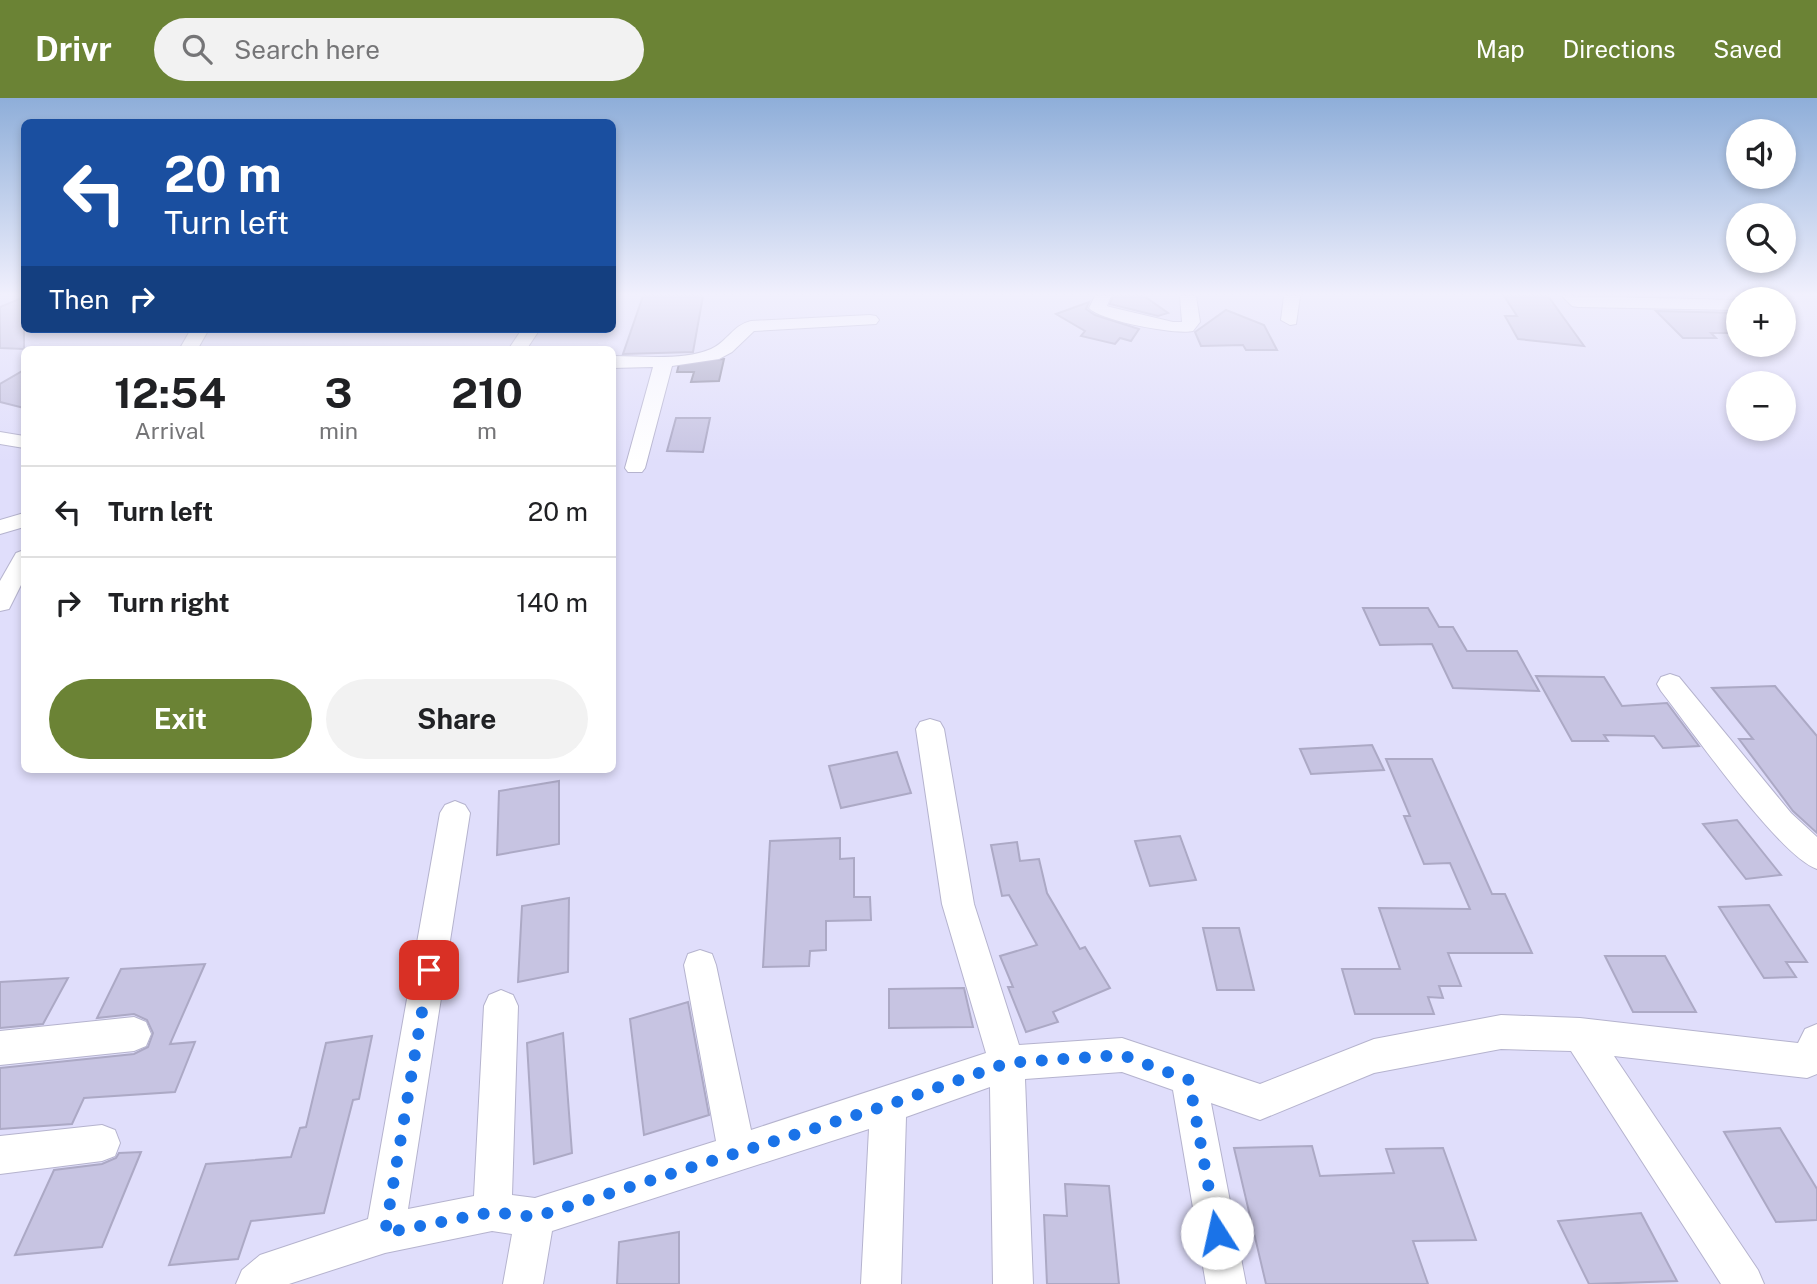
<!DOCTYPE html>
<meta charset="utf-8">
<style>
body{margin:0;font-family:"Public Sans",sans-serif;background:#f2f2f2;color:#202124;height:100vh;display:flex;flex-direction:column;font-size:26px;white-space:nowrap}
*{box-sizing:border-box;margin:0}
p{font-size:23px;color:#757577}
.icon{flex:none;width:38px;height:38px;fill:none;stroke:currentColor;stroke-width:2;stroke-linecap:round;stroke-linejoin:round}
.map{position:relative;flex:1;overflow:hidden}
.sheet{position:absolute;left:21px;top:248px;width:595px;height:427px;display:flex;flex-direction:column;background:#fff;border-radius:10px;box-shadow:0 4px 10px #0003}
.sheet>*{flex:none}
.banner{position:absolute;left:21px;top:21px;width:595px;height:214px;border-radius:10px;box-shadow:0 4px 10px #0003;background:#1a4fa0;color:#fff;overflow:hidden}
.fabs{position:absolute;left:1726px;top:21px;display:grid;gap:14px}
.fabs a{display:grid;place-items:center;width:70px;height:70px;border-radius:50%;background:#fff;box-shadow:0 4px 10px #0003;font-size:35px}
.pin{position:absolute;display:grid;place-items:center;width:60px;height:60px;color:#fff;margin:-30px;border-radius:14px;box-shadow:0 4px 10px #0006}
.me{position:absolute;width:77px;margin:-38px;rotate:350deg;stroke-linejoin:round;filter:drop-shadow(0 0 5px #0008)}
.turn{display:flex;align-items:center;gap:24px;height:147px;padding:0 28px;font-size:32px}
.turn .icon{width:91px;height:91px;stroke-width:2.5}
.turn b{display:block;font-size:49px;line-height:60px}
.then{display:flex;align-items:center;height:66px;padding:0 28px;background:#0003;gap:14px;font-size:26px}
.eta{display:flex;justify-content:space-evenly;align-items:center;height:119px;text-align:center}
.eta b{font-size:42px;font-weight:700;line-height:49px}
.button{display:flex;gap:14px;margin-top:auto;padding:14px 28px}
.button a{flex:1;height:80px;border-radius:42px;background:#6b8335;color:#fff;font-size:28px;font-weight:700;line-height:80px;text-align:center}
.button a+a{background:#f2f2f2;color:#202124}
ul{padding:0;list-style:none}
li{display:flex;align-items:center;gap:21px;height:91px;padding:0 28px;border-top:2px solid #e0e0e0}
li div{flex:1}
li b{display:block;font-size:26px}
li em{font-style:normal}
header{display:flex;align-items:center;gap:42px;box-sizing:border-box;height:98px;padding:0 35px;background:#6b8335;color:#fff}
header strong{font-size:33px}
nav{display:flex;gap:38px;margin-inline-start:auto;font-size:24px}
.search{width:490px;height:63px;background:#f2f2f2;display:flex;align-items:center;gap:18px;box-sizing:border-box;padding:0 24px;border-radius:38px;color:#757577;font-size:26px}
.map>svg:first-child{display:block}
.water{fill:#a8a6c2;stroke:#87859c;stroke-width:2}
.building{fill:#c7c4e2;stroke:#aca9c5;stroke-width:2}
.lines{fill:none;stroke-linecap:round;stroke-linejoin:round}
.minor-casing{stroke:#b5b3ce;stroke-width:2}
.minor{fill:#fff;fill-rule:evenodd}
.route{stroke:#1a73e8;stroke-width:12;stroke-dasharray:0 21.6}
</style>
<header>
<strong>Drivr</strong>
<div class="search"><svg class="icon" aria-label="search" viewBox="0 0 24 24"><circle cx="10" cy="10" r="6"/><path d="M15 15l6 6"/></svg>Search here</div>
<nav><a>Map</a><a>Directions</a><a>Saved</a></nav>
</header>
<div class="map">
<svg width="1817" height="1186" viewBox="0 0 1817 1186">
<rect width="100%" height="100%" fill="#e0defb"/>
<polygon class="water" points="724,261 719,283 691,284 694,274 677,274 680,262"/>
<g class="building">
<polygon points="643,198 703,198 693,254 623,256"/>
<polygon points="1113,198 1144,198 1168,215 1158,218 1110,206"/>
<polygon points="1504,198 1548,198 1584,248 1518,241 1505,218 1517,218"/>
<polygon points="24,199 24,251 0,250 0,209"/>
<polygon points="1089,204 1086,211 1095,217 1139,231 1131,243 1120,240 1115,246 1081,238 1085,233 1056,216"/>
<polygon points="1226,212 1264,227 1277,252 1246,252 1243,247 1201,248 1195,234"/>
<polygon points="1656,213 1738,215 1738,235 1711,235 1716,240 1683,240"/>
<polygon points="24,272 24,310 0,304 0,286"/>
<polygon points="676,320 710,320 703,354 667,353"/>
<polygon points="1363,510 1428,510 1439,529 1453,529 1467,553 1517,553 1539,593 1453,590 1432,546 1380,547"/>
<polygon points="1536,578 1604,579 1622,608 1667,605 1699,648 1663,650 1654,638 1604,637 1608,643 1572,643"/>
<polygon points="1775,588 1817,638 1817,735 1793,713 1739,641 1753,641 1712,590"/>
<polygon points="1372,647 1384,672 1311,676 1300,651"/>
<polygon points="897,654 911,695 841,710 829,668"/>
<polygon points="1386,661 1432,661 1492,796 1505,796 1532,855 1448,855 1461,888 1439,888 1443,900 1428,899 1434,916 1355,916 1342,871 1400,871 1379,810 1470,811 1450,765 1424,766 1404,718 1410,718"/>
<polygon points="559,683 559,746 497,757 499,693"/>
<polygon points="1737,722 1781,777 1746,781 1703,726"/>
<polygon points="1180,738 1196,782 1150,788 1135,743"/>
<polygon points="840,740 840,761 854,760 854,799 870,799 871,822 826,823 826,852 810,853 809,868 763,869 770,743"/>
<polygon points="1017,744 1020,763 1039,761 1047,795 1080,851 1085,849 1110,890 1053,914 1058,924 1026,934 1008,889 1013,889 1000,858 1037,847 1009,797 1002,798 991,747"/>
<polygon points="569,800 568,874 518,884 522,808"/>
<polygon points="1769,807 1807,864 1786,864 1796,879 1764,880 1719,809"/>
<polygon points="1203,830 1239,830 1254,892 1217,892"/>
<polygon points="1605,858 1665,858 1696,914 1633,914"/>
<polygon points="205,866 170,946 195,944 175,994 84,1000 72,1026 0,1031 0,970 134,956 148,949 153,935 147,922 134,916 97,920 121,871"/>
<polygon points="68,880 43,926 0,930 0,884"/>
<polygon points="964,890 973,929 889,930 889,891"/>
<polygon points="688,904 709,1017 644,1037 630,921"/>
<polygon points="563,935 572,1055 534,1066 527,945"/>
<polygon points="372,938 359,1001 353,1002 324,1115 251,1123 238,1161 169,1167 206,1066 291,1059 300,1030 306,1029 326,945"/>
<polygon points="1780,1030 1817,1091 1817,1122 1776,1124 1724,1034"/>
<polygon points="1312,1048 1320,1078 1394,1075 1386,1051 1443,1050 1476,1142 1413,1143 1428,1186 1266,1186 1234,1050"/>
<polygon points="141,1054 102,1149 15,1157 54,1072 102,1066 116,1060 119,1055"/>
<polygon points="1065,1086 1109,1088 1119,1186 1047,1186 1044,1117 1067,1118"/>
<polygon points="1641,1115 1677,1183 1589,1186 1558,1123"/>
<polygon points="679,1134 679,1186 617,1186 619,1144"/>
</g>
<g class="lines">
<defs>
<g id="minor">
<path d="M1095,198H1111L1107,208L1110,209L1173,224H1182L1180,198H1196L1200,224L1193,233C1176,237 1101,223 1089,210Z"/>
<polygon points="1284,198 1300,198 1296,226 1290,227 1281,222"/>
<polygon points="1562,198 1738,202 1738,212 1578,209 1572,208"/>
<polygon points="1762,198 1780,198 1778,201 1760,201"/>
<path d="M870,217L876,218L879,222L876,226L754,233L732,254L719,261L672,268L645,370L642,374H628L625,370L653,269L612,270V258C643,258 683,263 711,251C727,244 733,227 751,223Z"/>
<polygon points="191,231 209,231 197,252 179,252"/>
<polygon points="522,231 540,231 526,252 508,252"/>
<polygon points="0,334 24,338 24,350 0,346"/>
<polygon points="24,415 24,429 0,436 0,422"/>
<polygon points="24,452 24,481 9,511 0,513 0,483 16,455"/>
<path d="M1670,576L1679,579L1791,715L1817,739V771C1778,757 1691,631 1661,593L1657,586L1661,579Z"/>
<polygon points="930,621 940,624 944,631 974,806 1019,947 1122,940 1260,986 1374,941 1501,917 1580,920 1798,945 1805,931 1817,926 1817,976 1807,980 1614,958 1758,1172 1764,1186 1721,1186 1571,953 1501,951 1374,975 1260,1022 1211,1005 1246,1186 1206,1186 1173,992 1122,974 1025,981 1033,1186 993,1186 990,989 906,1019 901,1186 861,1186 869,1031 552,1133 543,1186 503,1186 512,1136 492,1133 385,1155 289,1186 236,1186 242,1172 260,1157 368,1121 440,715 445,707 455,703 465,707 470,715 408,1111 474,1098 484,908 489,897 501,892 513,897 518,908 512,1097 535,1100 716,1043 684,867 688,856 700,852 712,856 716,867 751,1032 986,955 942,806 916,631 920,624"/>
<polygon points="134,919 146,924 151,936 146,948 134,953 0,967 0,933"/>
<polygon points="102,1027 115,1032 120,1045 115,1058 102,1063 0,1076 0,1038"/>
</g>
</defs>
<use href="#minor" class="minor-casing"/>
<use href="#minor" class="minor"/>
</g>
<linearGradient id="sky" x2="0" y2="1"><stop stop-color="#8eaed9"/><stop offset="0.54" stop-color="#f1f0fd"/><stop offset="1" stop-color="#f1f0fd" stop-opacity="0"/></linearGradient>
<rect width="1817" height="364" fill="url(#sky)"/>
<g class="lines">
<polyline class="route" points="429,872 385,1135 492,1114 535,1119 888,1007 1007,965 1122,957 1189,982 1217,1135"/>
</g>
</svg>
<div class="fabs">
<a><svg class="icon" aria-label="sound" viewBox="0 0 24 24"><path d="M4 9h4l5-4v14l-5-4H4zM17 9q2 3 0 6"/></svg></a>
<a><svg class="icon" aria-label="search" viewBox="0 0 24 24"><circle cx="10" cy="10" r="6"/><path d="M15 15l6 6"/></svg></a>
<a>+</a>
<a>−</a>
</div>
<div class="pin" style="left:429px;top:872px;background:#d93025"><svg class="icon" aria-label="arrive" viewBox="0 0 24 24"><path d="M6 21V4h12l-3 4 3 4H6"/></svg></div>
<svg class="me" style="left:1217px;top:1135px" viewBox="-20 -20 40 40"><circle r="19" fill="#fff"/><path d="M0-13L10 11 0 6-10 11z" fill="#1a73e8"/></svg>
<div class="banner">
<div class="turn"><svg class="icon" aria-label="left" viewBox="0 0 24 24"><path d="M17 20v-9H6M10 6l-5 5 5 5"/></svg><div><b>20 m</b>Turn left</div></div>
<div class="then">Then<svg class="icon" aria-label="right" viewBox="0 0 24 24"><path d="M7 20v-9h11M14 6l5 5-5 5"/></svg></div>
</div>
<section class="sheet">
<div class="eta">
<div><b>12:54</b><p>Arrival</p></div>
<div><b>3</b><p>min</p></div>
<div><b>210</b><p>m</p></div>
</div>
<ul>
<li><svg class="icon" aria-label="left" viewBox="0 0 24 24"><path d="M17 20v-9H6M10 6l-5 5 5 5"/></svg><div><b>Turn left</b></div><em>20 m</em></li>
<li><svg class="icon" aria-label="right" viewBox="0 0 24 24"><path d="M7 20v-9h11M14 6l5 5-5 5"/></svg><div><b>Turn right</b></div><em>140 m</em></li>
</ul>
<div class="button"><a>Exit</a><a>Share</a></div>
</section>
</div>
